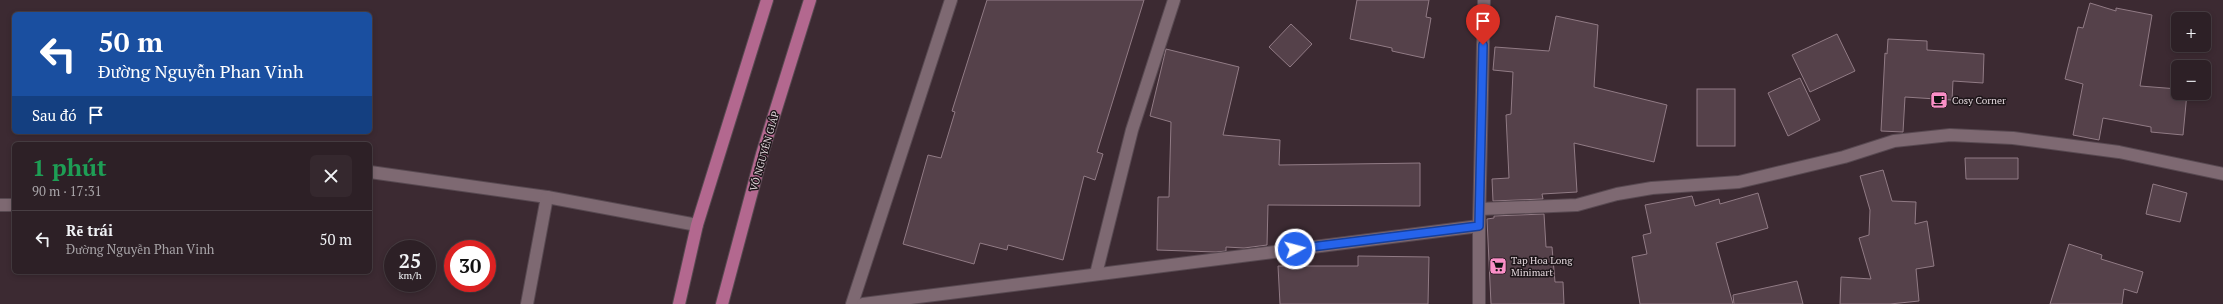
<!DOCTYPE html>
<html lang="vi">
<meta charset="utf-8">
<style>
body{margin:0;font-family:"PT Serif",serif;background:#35282e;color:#f1f3f6;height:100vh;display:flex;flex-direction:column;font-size:15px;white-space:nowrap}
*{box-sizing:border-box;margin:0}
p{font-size:13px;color:#a7a3a7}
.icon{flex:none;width:22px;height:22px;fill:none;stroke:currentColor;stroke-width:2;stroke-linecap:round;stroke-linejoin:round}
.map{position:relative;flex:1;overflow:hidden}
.side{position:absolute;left:12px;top:142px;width:360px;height:132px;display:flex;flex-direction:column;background:#2d2026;border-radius:6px;box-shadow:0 2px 6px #0003,0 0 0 1px #483e43}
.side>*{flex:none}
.banner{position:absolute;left:12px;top:12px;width:360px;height:122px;border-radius:6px;box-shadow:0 2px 6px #0003,0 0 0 1px #483e43;background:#1a4fa0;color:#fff;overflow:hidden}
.buttons{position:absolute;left:2171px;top:12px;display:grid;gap:8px}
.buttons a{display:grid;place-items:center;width:40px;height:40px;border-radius:6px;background:#2d2026;box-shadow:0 2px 6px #0003,0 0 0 1px #483e43;font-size:20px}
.speed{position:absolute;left:384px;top:240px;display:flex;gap:8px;font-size:20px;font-weight:700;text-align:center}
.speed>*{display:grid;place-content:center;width:52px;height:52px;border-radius:50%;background:#2d2026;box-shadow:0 2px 6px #0003,0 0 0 1px #483e43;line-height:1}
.speed small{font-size:10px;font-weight:400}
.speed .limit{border:6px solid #d22;background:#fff;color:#111}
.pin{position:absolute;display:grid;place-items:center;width:34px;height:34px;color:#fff;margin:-41px -17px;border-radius:50% 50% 50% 0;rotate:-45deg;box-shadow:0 0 4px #0007}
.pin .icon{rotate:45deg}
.me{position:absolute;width:44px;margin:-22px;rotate:83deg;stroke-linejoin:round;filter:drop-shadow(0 0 3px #0008)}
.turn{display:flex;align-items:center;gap:14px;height:84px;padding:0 20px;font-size:18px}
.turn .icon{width:52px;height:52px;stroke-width:2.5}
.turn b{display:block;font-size:28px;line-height:34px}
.then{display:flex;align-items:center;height:38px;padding:0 20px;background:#0003;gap:8px;font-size:15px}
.round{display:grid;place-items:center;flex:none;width:42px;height:42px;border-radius:6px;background:#35282e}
.summary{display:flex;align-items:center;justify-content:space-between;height:68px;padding:0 20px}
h1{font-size:24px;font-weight:800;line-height:30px;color:#1e9e55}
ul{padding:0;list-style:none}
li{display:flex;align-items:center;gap:12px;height:56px;padding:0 20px;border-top:1px solid #483e43}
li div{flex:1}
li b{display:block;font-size:15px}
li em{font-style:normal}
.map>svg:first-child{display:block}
.building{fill:#55414a;stroke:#917b85}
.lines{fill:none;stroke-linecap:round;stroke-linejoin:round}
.minor-casing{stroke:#584951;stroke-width:14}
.major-casing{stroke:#584951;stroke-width:14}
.minor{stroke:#7e6972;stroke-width:12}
.major{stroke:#b3688f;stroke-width:12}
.route-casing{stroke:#184099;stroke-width:10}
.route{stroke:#2563eb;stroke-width:7}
.labels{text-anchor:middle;stroke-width:3;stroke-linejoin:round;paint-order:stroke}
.poi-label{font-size:10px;fill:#e4d8dd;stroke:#1d1519;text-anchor:start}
.street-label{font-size:10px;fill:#e4d8dd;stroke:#1d1519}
</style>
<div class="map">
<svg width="2223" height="304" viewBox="0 0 2223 304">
<rect width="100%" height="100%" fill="#3c2a32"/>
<g class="building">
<polygon points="987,0 1144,0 1097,152 1103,154 1095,180 1084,176 1063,260 1008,245 1007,250 980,243 974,264 903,244 928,155 941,158 955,112 952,111"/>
<polygon points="1357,0 1429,0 1426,17 1431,18 1424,58 1392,51 1392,48 1350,39"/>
<polygon points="2090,3 2116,11 2116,8 2152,15 2140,86 2178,89 2178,93 2187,93 2183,135 2151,132 2151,127 2103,118 2099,140 2073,135 2083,84 2065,79 2078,27 2083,28"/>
<polygon points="1556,16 1598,25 1594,87 1667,105 1654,162 1574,143 1577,192 1542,194 1543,199 1493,201 1492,179 1509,178 1506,115 1511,114 1513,72 1493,70 1495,47 1549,51"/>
<polygon points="1291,24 1312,44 1290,67 1269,47"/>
<polygon points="1837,34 1855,71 1810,92 1792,55"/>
<polygon points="1888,39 1927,41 1927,50 1984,54 1983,83 1953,81 1952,100 1905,97 1903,132 1881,131 1885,53 1887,54"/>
<polygon points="1166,49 1239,67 1223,135 1280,140 1279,165 1420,163 1420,206 1268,205 1267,245 1244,248 1226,247 1226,251 1216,252 1157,250 1158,197 1169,197 1171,122 1150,116"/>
<polygon points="1800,78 1820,120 1788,136 1768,93"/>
<rect x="1697" y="89" width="38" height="57"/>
<polygon points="1965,158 2018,158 2018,179 1966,179"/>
<polygon points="1883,170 1892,201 1916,202 1915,224 1927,221 1934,266 1916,269 1919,301 1890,304 1840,304 1841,277 1871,279 1859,238 1869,235 1870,210 1860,176"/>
<polygon points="2153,184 2187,193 2180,222 2146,214"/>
<polygon points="1758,193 1768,228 1716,243 1733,304 1640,304 1632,257 1647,254 1643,235 1651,233 1645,205 1692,196 1695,206 1719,199 1720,204"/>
<polygon points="1544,214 1546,247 1552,247 1555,282 1563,282 1564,304 1491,304 1487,219 1494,218 1494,216"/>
<polygon points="2069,244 2102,255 2101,259 2143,272 2137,293 2124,289 2122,304 2050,304"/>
<polygon points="1358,256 1429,257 1428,304 1280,304 1278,266 1358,266"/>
<polygon points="1797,281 1803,304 1734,304 1733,295"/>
</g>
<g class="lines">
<defs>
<g id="minor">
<polyline points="370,172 547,197 697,225"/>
<polyline points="0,205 14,205"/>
<polyline points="1480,209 1577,205 1617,194 1652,188 1739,182 1844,157 1894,141 1950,135 2013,138 2119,152 2223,174"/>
<polyline points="1096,274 1132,130 1174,0"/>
<polyline points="527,304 547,197"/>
<polyline points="852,304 951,0"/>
<polyline points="863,304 1479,226"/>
<polyline points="1479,304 1479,226 1484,0"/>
</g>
<g id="major">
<polyline points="679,304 697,225 767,0"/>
<polyline points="722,304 762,154 810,0"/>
</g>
</defs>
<use href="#minor" class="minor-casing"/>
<use href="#major" class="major-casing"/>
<use href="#minor" class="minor"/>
<use href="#major" class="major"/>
</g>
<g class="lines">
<defs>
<polyline id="route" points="1295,249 1479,226 1483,45"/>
</defs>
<use href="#route" class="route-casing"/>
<use href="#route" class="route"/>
</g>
<defs>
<symbol id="cafe-square" viewBox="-11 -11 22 22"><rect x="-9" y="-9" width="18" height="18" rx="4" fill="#fa8fc7" stroke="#1d1519"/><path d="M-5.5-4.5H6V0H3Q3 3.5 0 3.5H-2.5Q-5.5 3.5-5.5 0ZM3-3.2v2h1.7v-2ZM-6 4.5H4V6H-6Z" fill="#111"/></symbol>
<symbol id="supermarket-square" viewBox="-11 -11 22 22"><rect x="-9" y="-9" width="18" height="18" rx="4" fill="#fa8fc7" stroke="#1d1519"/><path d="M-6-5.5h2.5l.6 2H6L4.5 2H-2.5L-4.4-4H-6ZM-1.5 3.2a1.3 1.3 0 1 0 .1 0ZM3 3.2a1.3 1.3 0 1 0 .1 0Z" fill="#111"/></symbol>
</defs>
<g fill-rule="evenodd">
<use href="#cafe-square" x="1929" y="90" width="20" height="20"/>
<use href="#supermarket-square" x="1488" y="256" width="20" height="20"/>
</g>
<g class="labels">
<g class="poi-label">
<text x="1952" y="104">Cosy Corner</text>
<text x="1511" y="264">Tap Hoa Long<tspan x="1511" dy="12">Minimart</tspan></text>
</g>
<g class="street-label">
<text transform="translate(764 151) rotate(-74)" y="4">VÕ NGUYÊN GIÁP</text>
</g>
</g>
</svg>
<div class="buttons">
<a>+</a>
<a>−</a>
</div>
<div class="speed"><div>25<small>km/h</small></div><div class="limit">30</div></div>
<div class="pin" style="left:1483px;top:45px;background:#d93025"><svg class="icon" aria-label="arrive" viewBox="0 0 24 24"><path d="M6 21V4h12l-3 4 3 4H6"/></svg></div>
<svg class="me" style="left:1295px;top:249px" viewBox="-20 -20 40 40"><circle r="17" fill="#2563eb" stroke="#fff" stroke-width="3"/><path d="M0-11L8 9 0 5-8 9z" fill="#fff"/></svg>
<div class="banner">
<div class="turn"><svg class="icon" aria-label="left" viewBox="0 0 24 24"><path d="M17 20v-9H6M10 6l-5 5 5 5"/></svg><div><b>50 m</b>Đường Nguyễn Phan Vinh</div></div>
<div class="then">Sau đó<svg class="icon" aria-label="arrive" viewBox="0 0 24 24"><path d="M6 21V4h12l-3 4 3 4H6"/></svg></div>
</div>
<section class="side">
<div class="summary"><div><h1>1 phút</h1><p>90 m · 17:31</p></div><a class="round"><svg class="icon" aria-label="close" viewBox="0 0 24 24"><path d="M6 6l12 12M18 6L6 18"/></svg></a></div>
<ul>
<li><svg class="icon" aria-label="left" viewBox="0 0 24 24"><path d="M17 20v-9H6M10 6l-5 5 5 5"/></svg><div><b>Rẽ trái</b><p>Đường Nguyễn Phan Vinh</p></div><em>50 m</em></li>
</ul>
</section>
</div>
